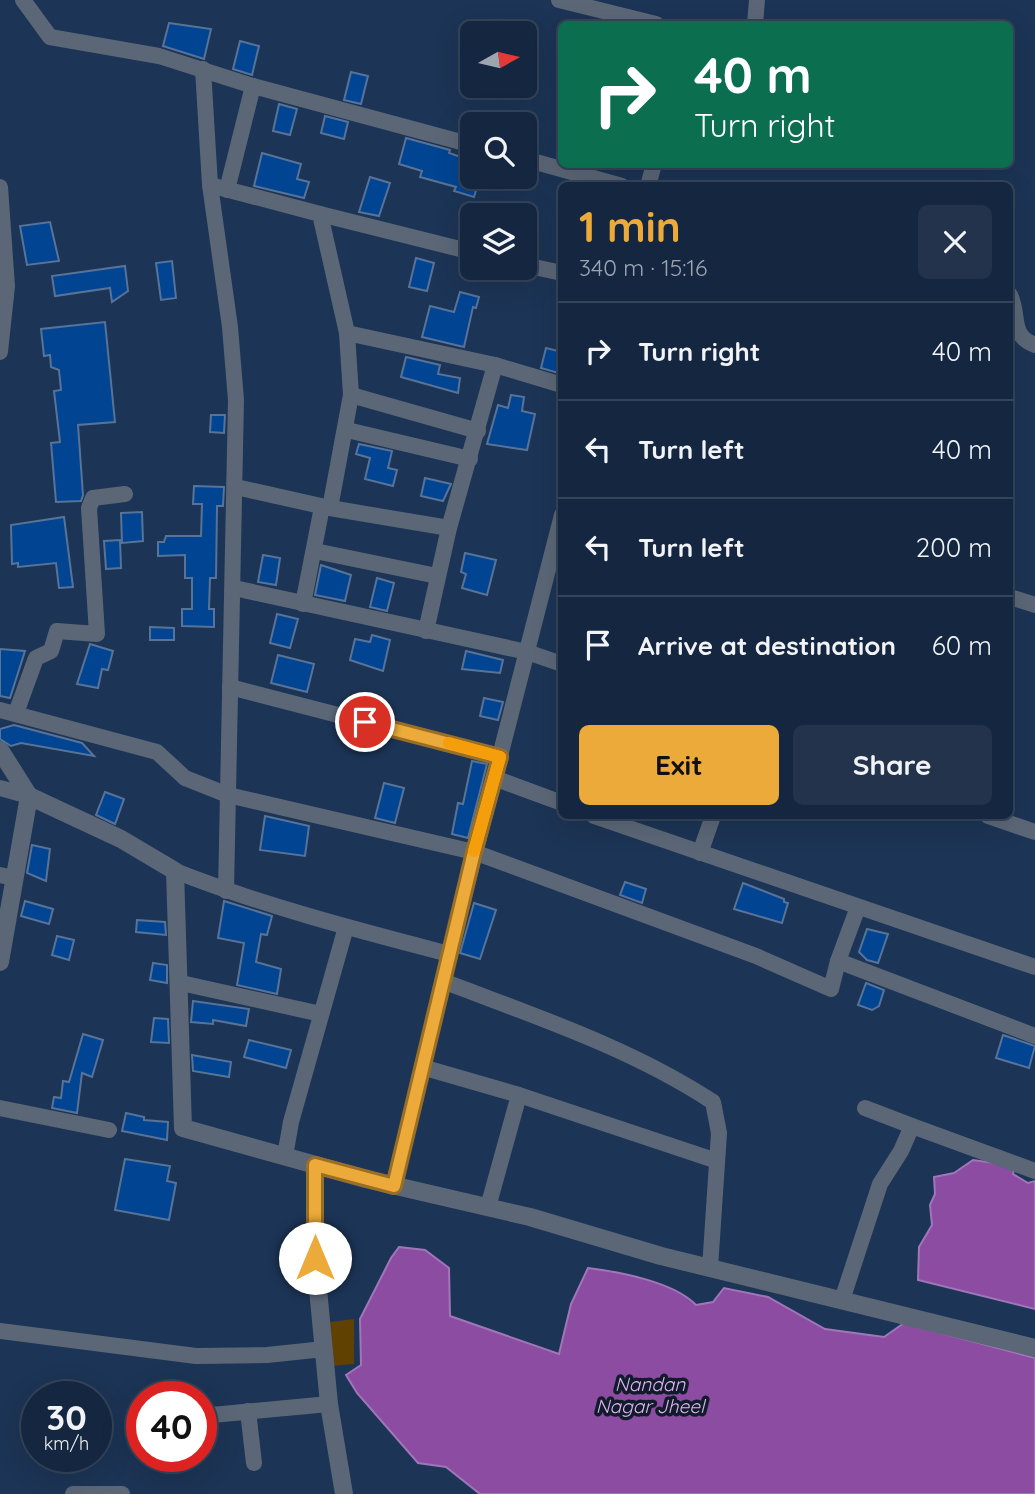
<!DOCTYPE html>
<meta charset="utf-8">
<style>
body{margin:0;font-family:Quicksand,sans-serif;background:#22334b;color:#f1f3f6;height:100vh;display:flex;flex-direction:column;font-size:26px;white-space:nowrap}
*{box-sizing:border-box;margin:0}
p{font-size:23px;color:#9da5b1}
.icon{flex:none;width:38px;height:38px;fill:none;stroke:currentColor;stroke-width:2;stroke-linecap:round;stroke-linejoin:round}
.map{position:relative;flex:1;overflow:hidden}
.panel{position:absolute;left:558px;top:182px;width:455px;height:637px;display:flex;flex-direction:column;background:#152740;border-radius:10px;box-shadow:0 7px 28px #0002,0 0 0 2px #344459}
.panel>*{flex:none}
.top-card{position:absolute;left:558px;top:21px;width:455px;height:147px;border-radius:10px;box-shadow:0 7px 28px #0002,0 0 0 2px #344459;background:#0b6e4f;color:#fff;overflow:hidden}
.needle{width:46px;rotate:82deg}
.tools{position:absolute;left:460px;top:21px;display:grid;gap:14px}
.tools a{display:grid;place-items:center;width:77px;height:77px;border-radius:10px;background:#152740;box-shadow:0 7px 28px #0002,0 0 0 2px #344459;font-size:35px}
.speed{position:absolute;left:21px;top:1381px;display:flex;gap:14px;font-size:35px;font-weight:700;text-align:center}
.speed>*{display:grid;place-content:center;width:91px;height:91px;border-radius:50%;background:#152740;box-shadow:0 7px 28px #0002,0 0 0 2px #344459;line-height:1}
.speed small{font-size:18px;font-weight:400}
.speed .limit{border:10px solid #d22;background:#fff;color:#111}
.pin{position:absolute;display:grid;place-items:center;width:60px;height:60px;color:#fff;margin:-30px;border:4px solid #fff;border-radius:50%;box-shadow:0 2px 7px #0007}
.me{position:absolute;width:77px;margin:-38px;rotate:0deg;stroke-linejoin:round;filter:drop-shadow(0 0 5px #0008)}
.turn{display:flex;align-items:center;gap:24px;height:147px;padding:0 21px;font-size:32px}
.turn .icon{width:91px;height:91px;stroke-width:2.5}
.turn b{display:block;font-size:49px;line-height:60px}
.round{display:grid;place-items:center;flex:none;width:74px;height:74px;border-radius:10px;background:#22334b}
.overview{display:flex;align-items:center;justify-content:space-between;height:119px;padding:0 21px}
h1{font-size:42px;font-weight:700;line-height:52px;color:#ebaa39}
.cta{display:flex;gap:14px;margin-top:auto;padding:14px 21px}
.cta a{flex:1;height:80px;border-radius:10px;background:#ebaa39;color:#111;font-size:28px;font-weight:700;line-height:80px;text-align:center}
.cta a+a{background:#22334b;color:#f1f3f6}
ul{padding:0;list-style:none}
li{display:flex;align-items:center;gap:21px;height:98px;padding:0 21px;border-top:2px solid #344459}
li div{flex:1}
li b{display:block;font-size:26px}
li em{font-style:normal}
.map>svg:first-child{display:block}
.green{fill:#604102}
.water{fill:#8b4ca1;stroke:#9f77b9;stroke-width:2}
.building{fill:#004492;stroke:#587398;stroke-width:2}
.lines{fill:none;stroke-linecap:round;stroke-linejoin:round}
.minor{stroke:#5b6777;stroke-width:16}
.tertiary{stroke:#5b6777;stroke-width:18}
.route-casing{stroke:#996e25;stroke-width:18}
.route{stroke:#ebaa39;stroke-width:12}
.slow{stroke:#f59e0b;stroke-width:12}
.labels{text-anchor:middle;stroke-width:7;stroke-linejoin:round;paint-order:stroke}
.water-label{font-size:19px;font-style:italic;fill:#e4b4f5;stroke:#111c2b}
</style>
<div class="map">
<svg width="1035" height="1494" viewBox="0 0 1035 1494">
<rect width="100%" height="100%" fill="#1c3455"/>
<polygon class="green" points="354,1319 354,1364 332,1366 330,1322"/>
<g class="water">
<polygon points="973,1160 1015,1166 1013,1174 1028,1183 1035,1181 1035,1309 918,1280 919,1247 932,1225 930,1205 935,1194 934,1177 954,1173"/>
<path d="M399,1247L425,1250L449,1268L450,1316L559,1354L571,1304L588,1268C620,1272 674,1282 696,1305L713,1302L724,1288L768,1297L825,1329L884,1337L904,1323L1035,1358V1494H480L446,1467L418,1463L357,1393L346,1375L361,1365L360,1319L391,1258Z"/>
</g>
<g class="building">
<polygon points="169,23 211,29 204,59 163,46"/>
<polygon points="240,41 259,46 252,75 233,69"/>
<polygon points="351,72 368,76 361,104 344,100"/>
<polygon points="279,104 297,109 290,135 273,131"/>
<polygon points="325,116 348,122 344,139 321,133"/>
<polygon points="406,138 450,150 449,153 472,161 472,177 480,177 474,197 454,191 456,187 420,177 422,171 399,164"/>
<polygon points="262,153 301,164 297,179 309,182 304,198 254,186"/>
<polygon points="370,177 390,183 379,216 359,212"/>
<polygon points="50,222 59,261 27,265 20,226"/>
<polygon points="416,258 434,263 427,291 409,287"/>
<polygon points="172,261 176,298 161,300 156,263"/>
<polygon points="125,266 128,291 112,302 110,288 55,296 52,276"/>
<polygon points="460,292 479,297 476,308 473,307 464,347 422,337 430,306 454,312"/>
<polygon points="105,322 115,422 78,425 83,495 81,501 56,502 51,443 60,442 54,391 61,390 59,370 51,367 50,355 44,356 41,329"/>
<polygon points="546,348 562,352 562,374 541,368"/>
<polygon points="406,357 440,365 438,374 460,378 458,393 401,377"/>
<polygon points="511,395 524,397 522,411 535,414 527,450 487,444 498,405 508,408"/>
<polygon points="211,415 225,415 224,433 210,432"/>
<polygon points="359,444 392,451 388,468 397,470 393,486 365,479 370,458 356,454"/>
<polygon points="425,478 451,484 443,501 421,496"/>
<polygon points="194,486 224,487 223,506 217,506 216,578 210,578 209,609 214,609 214,627 182,626 182,609 192,609 192,578 185,578 185,555 158,556 158,542 164,542 166,536 201,536 202,504 193,504"/>
<polygon points="142,512 143,541 122,543 121,513"/>
<polygon points="64,517 73,587 59,588 56,563 18,567 18,563 12,564 11,525"/>
<polygon points="120,540 121,568 106,569 104,541"/>
<polygon points="465,553 496,560 487,595 462,588 466,574 461,572"/>
<polygon points="263,555 280,558 276,585 258,582"/>
<polygon points="321,565 351,575 345,601 315,595"/>
<polygon points="377,578 394,583 387,611 370,607"/>
<polygon points="277,614 298,619 290,648 270,643"/>
<polygon points="150,627 174,628 174,640 150,640"/>
<polygon points="372,635 390,640 383,671 350,660 355,639 370,642"/>
<polygon points="90,644 113,651 108,670 102,669 98,688 77,684"/>
<polygon points="0,649 25,651 10,698 0,696"/>
<polygon points="466,651 503,660 500,673 462,669"/>
<polygon points="278,655 314,664 307,692 271,683"/>
<polygon points="484,698 503,702 498,720 480,716"/>
<polygon points="14,725 82,743 94,756 21,743 11,746 0,739 0,729"/>
<polygon points="472,761 487,764 468,838 452,834 458,803 463,804"/>
<polygon points="384,783 404,788 395,823 375,818"/>
<polygon points="105,792 124,799 115,824 96,815"/>
<polygon points="265,816 309,826 305,856 260,850"/>
<polygon points="32,845 50,849 46,881 27,873"/>
<polygon points="625,882 646,889 642,903 620,895"/>
<polygon points="743,883 784,899 784,902 788,903 782,923 734,909"/>
<polygon points="25,901 53,909 49,924 21,916"/>
<polygon points="224,901 272,916 267,935 261,934 256,962 281,969 277,994 237,985 244,943 218,938"/>
<polygon points="474,903 496,910 480,959 460,953"/>
<polygon points="137,920 165,922 166,935 136,932"/>
<polygon points="867,929 888,934 878,963 867,960 859,952"/>
<polygon points="57,936 74,940 69,960 52,955"/>
<polygon points="153,963 167,965 167,983 150,980"/>
<polygon points="866,983 884,990 879,1006 872,1010 858,1005"/>
<polygon points="193,1001 249,1009 246,1026 213,1020 213,1024 191,1022"/>
<polygon points="154,1018 168,1019 169,1043 151,1042"/>
<polygon points="83,1034 103,1040 92,1077 82,1073 77,1113 52,1108 54,1097 61,1098 63,1081 69,1082"/>
<polygon points="1003,1035 1035,1046 1029,1068 996,1058"/>
<polygon points="249,1040 291,1050 286,1068 244,1057"/>
<polygon points="192,1055 231,1062 229,1077 193,1071"/>
<polygon points="126,1113 144,1117 144,1120 168,1122 167,1140 122,1131"/>
<polygon points="125,1159 170,1166 167,1181 176,1183 169,1220 115,1210"/>
</g>
<g class="lines">
<g class="minor">
<polyline points="23,0 50,37 159,56 253,86 472,145"/>
<polyline points="559,0 656,24"/>
<polyline points="755,24 757,0"/>
<polyline points="203,69 210,185 230,327 236,400 226,891"/>
<polyline points="525,159 622,186"/>
<polyline points="210,185 320,214 347,333 495,365 562,385"/>
<polyline points="648,186 654,164"/>
<polyline points="0,187 7,286 0,352"/>
<polyline points="227,190 253,86"/>
<polyline points="320,214 472,252"/>
<polyline points="525,265 562,273"/>
<path d="M1010,295C1020,316 1009,335 1035,345"/>
<polyline points="351,395 478,431"/>
<polyline points="347,430 470,459"/>
<polyline points="236,487 330,508 449,528"/>
<polyline points="330,508 351,395 347,333"/>
<polyline points="315,551 437,576"/>
<polyline points="234,588 527,652 562,664"/>
<polyline points="1010,597 1035,605"/>
<polyline points="303,604 322,507"/>
<polyline points="426,631 449,528 495,365"/>
<polyline points="230,687 500,757"/>
<polyline points="0,710 157,752 185,778 228,795 474,852 756,956 831,989 838,961"/>
<polyline points="16,713 36,658 51,651 57,631 97,634 89,508 93,498 125,494"/>
<polyline points="494,778 562,803"/>
<polyline points="0,788 29,796"/>
<polyline points="594,816 1035,967"/>
<polyline points="988,816 1035,832"/>
<polyline points="700,853 713,816"/>
<path d="M175,871C264,906 357,930 449,954L562,515"/>
<polyline points="0,875 15,878"/>
<polyline points="858,907 838,961 1035,1036"/>
<path d="M443,981C534,1016 631,1048 713,1102L719,1133L710,1268"/>
<polyline points="181,983 321,1014"/>
<polyline points="422,1067 519,1095 488,1207"/>
<polyline points="519,1095 717,1161"/>
<polyline points="0,1108 109,1130"/>
<polyline points="912,1126 1035,1171"/>
<polyline points="285,1156 291,1122 346,927"/>
<polyline points="394,1186 449,954"/>
<polyline points="842,1300 880,1184 901,1151 912,1126 865,1108"/>
<polyline points="0,1331 196,1356 267,1355 324,1349"/>
<polyline points="248,1411 254,1463"/>
<polyline points="201,1416 329,1404"/>
<polyline points="73,1494 122,1494"/>
</g>
<g class="tertiary">
<polyline points="0,750 29,796 0,962"/>
<polyline points="29,796 121,839 175,871 183,1128 366,1179 530,1217 661,1256 1035,1348"/>
<polyline points="315,1165 315,1258 329,1404 344,1494"/>
</g>
</g>
<g class="lines">
<defs>
<polyline id="route" points="315,1258 315,1165 394,1186 474,852 500,757 365,722"/>
</defs>
<use href="#route" class="route-casing"/>
<use href="#route" class="route"/>
<polyline class="slow" points="449,743 500,757 474,851"/>
</g>
<g class="labels">
<g class="water-label">
<text x="650" y="1391">Nandan<tspan x="650" dy="22">Nagar Jheel</tspan></text>
</g>
</g>
</svg>
<div class="tools">
<a><svg class="needle" viewBox="-14 -14 28 28"><path d="M0-13l5 13h-10z" fill="#e53935"/><path d="M0 13l5-13h-10z" fill="#9da5b1"/></svg></a>
<a><svg class="icon" aria-label="search" viewBox="0 0 24 24"><circle cx="10" cy="10" r="6"/><path d="M15 15l6 6"/></svg></a>
<a><svg class="icon" aria-label="layers" viewBox="0 0 24 24"><path d="M12 4l9 5-9 5-9-5zM3 14l9 5 9-5"/></svg></a>
</div>
<div class="speed"><div>30<small>km/h</small></div><div class="limit">40</div></div>
<div class="pin" style="left:365px;top:722px;background:#d93025"><svg class="icon" aria-label="arrive" viewBox="0 0 24 24"><path d="M6 21V4h12l-3 4 3 4H6"/></svg></div>
<svg class="me" style="left:315px;top:1258px" viewBox="-20 -20 40 40"><circle r="19" fill="#fff"/><path d="M0-13L10 11 0 6-10 11z" fill="#ebaa39"/></svg>
<div class="top-card">
<div class="turn"><svg class="icon" aria-label="right" viewBox="0 0 24 24"><path d="M7 20v-9h11M14 6l5 5-5 5"/></svg><div><b>40 m</b>Turn right</div></div>
</div>
<section class="panel">
<div class="overview"><div><h1>1 min</h1><p>340 m · 15:16</p></div><a class="round"><svg class="icon" aria-label="close" viewBox="0 0 24 24"><path d="M6 6l12 12M18 6L6 18"/></svg></a></div>
<ul>
<li><svg class="icon" aria-label="right" viewBox="0 0 24 24"><path d="M7 20v-9h11M14 6l5 5-5 5"/></svg><div><b>Turn right</b></div><em>40 m</em></li>
<li><svg class="icon" aria-label="left" viewBox="0 0 24 24"><path d="M17 20v-9H6M10 6l-5 5 5 5"/></svg><div><b>Turn left</b></div><em>40 m</em></li>
<li><svg class="icon" aria-label="left" viewBox="0 0 24 24"><path d="M17 20v-9H6M10 6l-5 5 5 5"/></svg><div><b>Turn left</b></div><em>200 m</em></li>
<li><svg class="icon" aria-label="arrive" viewBox="0 0 24 24"><path d="M6 21V4h12l-3 4 3 4H6"/></svg><div><b>Arrive at destination</b></div><em>60 m</em></li>
</ul>
<div class="cta"><a>Exit</a><a>Share</a></div>
</section>
</div>
